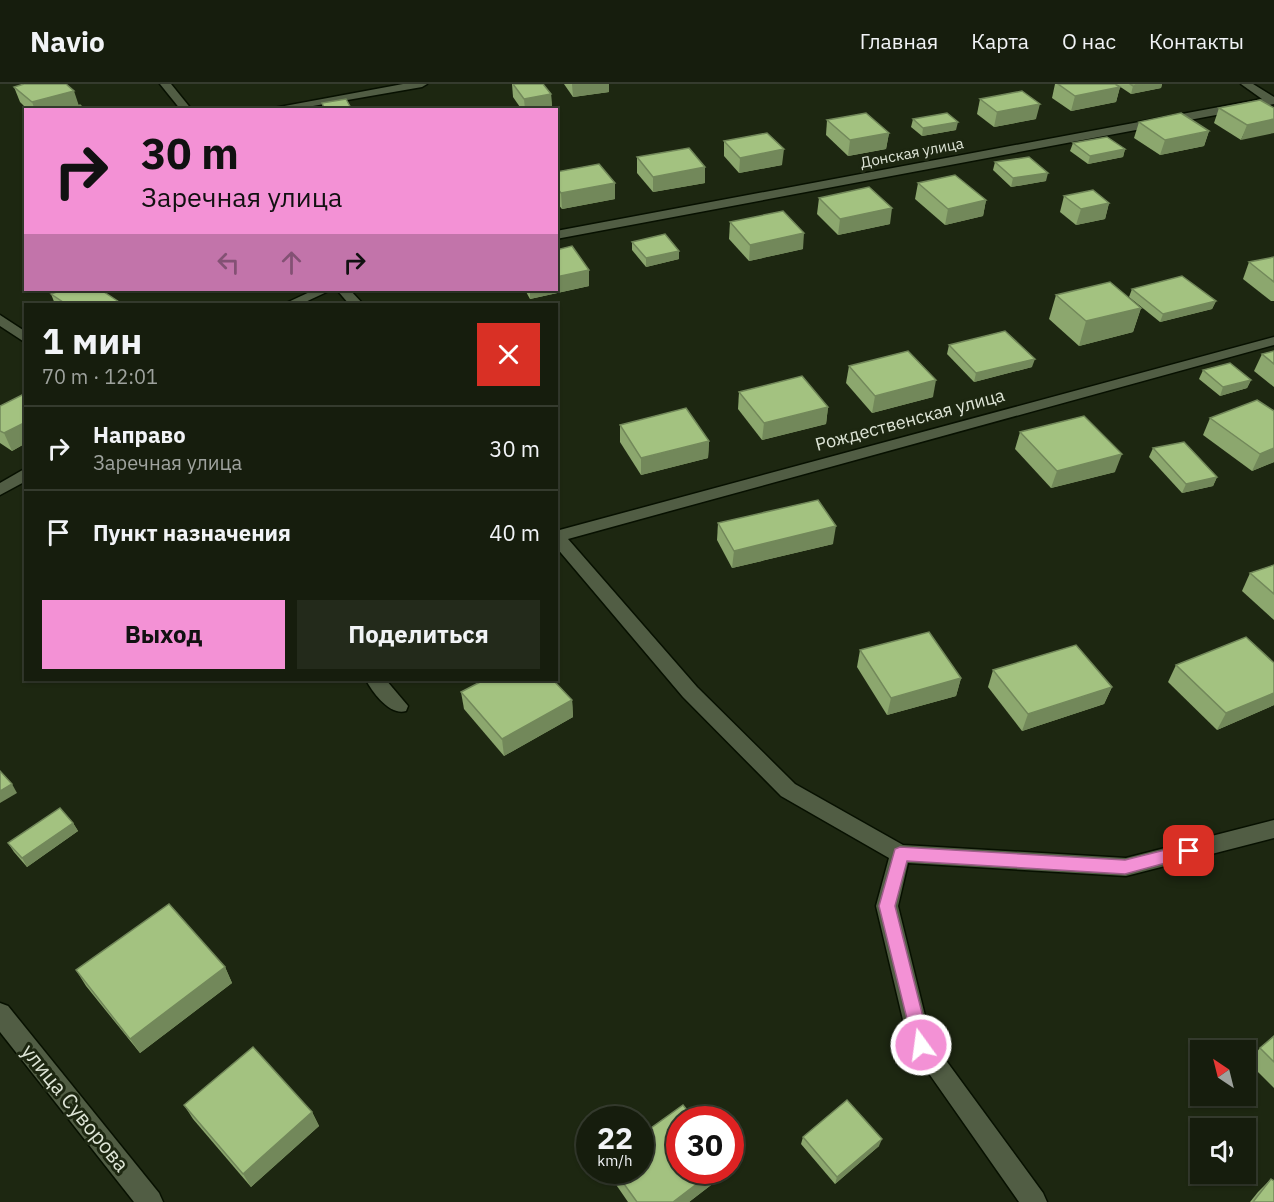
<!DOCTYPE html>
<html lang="ru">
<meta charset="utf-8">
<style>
body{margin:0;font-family:"IBM Plex Sans",sans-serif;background:#232a1b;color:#f1f3f6;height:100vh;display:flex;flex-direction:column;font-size:22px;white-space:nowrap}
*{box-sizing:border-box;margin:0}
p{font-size:20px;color:#9ea29d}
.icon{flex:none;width:33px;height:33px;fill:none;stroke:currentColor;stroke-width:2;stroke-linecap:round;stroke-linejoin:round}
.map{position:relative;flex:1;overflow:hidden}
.drawer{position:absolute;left:24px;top:219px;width:534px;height:378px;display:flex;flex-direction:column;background:#161d0d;border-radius:0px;box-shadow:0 2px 4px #0004,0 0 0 2px #353b2e}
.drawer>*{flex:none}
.hud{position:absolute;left:24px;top:24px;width:534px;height:183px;border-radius:0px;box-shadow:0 2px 4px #0004,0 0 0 2px #353b2e;background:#f391d5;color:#111;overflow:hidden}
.needle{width:39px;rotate:325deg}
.buttons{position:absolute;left:1190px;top:956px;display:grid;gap:12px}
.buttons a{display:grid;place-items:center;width:66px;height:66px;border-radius:0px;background:#161d0d;box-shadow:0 2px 4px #0004,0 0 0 2px #353b2e;font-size:30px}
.speed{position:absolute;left:576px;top:1022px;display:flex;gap:12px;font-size:30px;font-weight:700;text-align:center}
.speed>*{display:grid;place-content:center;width:78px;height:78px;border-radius:50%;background:#161d0d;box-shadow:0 2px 4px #0004,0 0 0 2px #353b2e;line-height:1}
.speed small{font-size:15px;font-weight:400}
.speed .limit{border:9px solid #d22;background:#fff;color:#111}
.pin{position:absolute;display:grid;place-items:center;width:51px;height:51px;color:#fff;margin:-26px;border-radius:12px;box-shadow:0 3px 9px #0006}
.me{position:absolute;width:66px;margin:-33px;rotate:346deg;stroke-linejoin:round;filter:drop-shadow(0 0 4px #0008)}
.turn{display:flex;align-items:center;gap:21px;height:126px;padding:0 18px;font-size:27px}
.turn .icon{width:78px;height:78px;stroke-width:2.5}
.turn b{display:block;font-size:42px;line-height:51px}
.lanes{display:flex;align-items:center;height:57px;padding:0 18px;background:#0003;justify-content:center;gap:30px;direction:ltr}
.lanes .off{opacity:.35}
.round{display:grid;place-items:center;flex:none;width:63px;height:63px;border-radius:0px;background:#232a1b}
.summary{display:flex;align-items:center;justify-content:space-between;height:102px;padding:0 18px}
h1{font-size:36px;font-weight:800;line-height:45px}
.action{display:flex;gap:12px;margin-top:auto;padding:12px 18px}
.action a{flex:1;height:69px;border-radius:0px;background:#f391d5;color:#111;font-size:24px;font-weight:800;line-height:69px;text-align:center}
.action a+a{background:#232a1b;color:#f1f3f6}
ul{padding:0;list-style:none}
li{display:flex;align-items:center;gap:18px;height:84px;padding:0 18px;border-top:2px solid #353b2e}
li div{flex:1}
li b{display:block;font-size:22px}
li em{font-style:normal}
header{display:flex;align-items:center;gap:36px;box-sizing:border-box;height:84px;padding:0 30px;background:#161d0d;border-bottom:2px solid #353b2e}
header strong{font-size:28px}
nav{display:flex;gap:33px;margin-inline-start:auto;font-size:21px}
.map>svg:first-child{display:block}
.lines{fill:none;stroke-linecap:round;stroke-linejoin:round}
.minor-casing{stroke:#071000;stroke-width:3}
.minor{fill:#515d44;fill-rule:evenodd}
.wall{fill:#8ca76e}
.shaded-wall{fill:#72885a}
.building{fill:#a3c280;stroke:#72885a;stroke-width:1.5}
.route{fill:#f391d5;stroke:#9e5e8a;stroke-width:1.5}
.labels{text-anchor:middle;stroke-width:6;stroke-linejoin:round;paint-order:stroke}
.far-street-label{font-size:15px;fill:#dee5d7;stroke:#1d2711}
.street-label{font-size:18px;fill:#dee5d7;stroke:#1d2711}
.near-street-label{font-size:21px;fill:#dee5d7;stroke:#1d2711}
</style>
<header>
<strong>Navio</strong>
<nav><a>Главная</a><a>Карта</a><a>О нас</a><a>Контакты</a></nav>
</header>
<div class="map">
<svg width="1274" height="1118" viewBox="0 0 1274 1118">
<rect width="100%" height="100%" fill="#1d2711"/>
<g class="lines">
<defs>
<g id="minor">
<polygon points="160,0 171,0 192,26 181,26"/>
<polygon points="403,0 427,0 422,3 290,26 263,26"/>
<polygon points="1241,0 1253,0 1274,13 1274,20 556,155 556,147 1262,15"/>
<polygon points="314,206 331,206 301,220 284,220"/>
<polygon points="337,206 350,206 363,220 349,220"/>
<polygon points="0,231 26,248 26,259 0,242"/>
<polygon points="1274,253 1274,261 568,455 697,603 795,700 903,761 1126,774 1274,736 1274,754 1126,792 908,779 898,822 931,956 1043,1109 1047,1118 1019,1118 909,961 876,822 889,774 781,712 683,613 556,463 556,447"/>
<polygon points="26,384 26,397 0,411 0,399"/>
<path d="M366,596H386L408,622L406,627C390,632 373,609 366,596Z"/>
<polygon points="0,919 8,922 159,1109 163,1118 134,1118 0,948"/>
</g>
</defs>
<use href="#minor" class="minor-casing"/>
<use href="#minor" class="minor"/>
</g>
<g class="wall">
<polygon points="512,0 543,0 551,10 552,25 522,26 513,13"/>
<polygon points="564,0 609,0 609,8 573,13"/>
<polygon points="1055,0 1115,0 1120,3 1116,18 1071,27 1052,14"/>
<polygon points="1116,0 1162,0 1161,4 1131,10"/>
<polygon points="14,3 79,22 65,26 28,26 20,18"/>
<polygon points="980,15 1036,35 994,43 977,30"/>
<polygon points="1260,16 1241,56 1214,39 1219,24"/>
<polygon points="913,35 956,46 922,52 911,43"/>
<polygon points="827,36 889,49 886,65 848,72 826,51"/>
<polygon points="1139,38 1209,47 1204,62 1160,71 1134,54"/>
<polygon points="724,57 782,81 739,89 724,72"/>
<polygon points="1073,59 1125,65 1123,73 1088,80 1070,67"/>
<polygon points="637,73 705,83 705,99 653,108 637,89"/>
<polygon points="995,78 1046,97 1011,103 993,86"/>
<polygon points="556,88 615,115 562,125 556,118"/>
<polygon points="918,99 986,116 983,132 945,141 915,115"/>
<polygon points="1064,112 1109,119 1105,135 1076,141 1060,128"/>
<polygon points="819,114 890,140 838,151 817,130"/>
<polygon points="730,138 803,165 749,177 729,155"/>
<polygon points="632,158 679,175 646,183 632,166"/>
<polygon points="1274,173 1274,217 1271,217 1243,195 1249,178"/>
<polygon points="589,186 589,202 530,215 525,206 556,206"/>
<polygon points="1132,205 1216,217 1212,225 1160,238 1129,213"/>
<polygon points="51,210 122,220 55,220"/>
<polygon points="1056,211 1141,224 1133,248 1079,262 1049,235"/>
<polygon points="949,261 1032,283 974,298 947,270"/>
<polygon points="1274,267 1274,303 1254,287 1262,270"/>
<polygon points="849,282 933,313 872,329 846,299"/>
<polygon points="1203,286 1251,296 1247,304 1220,312 1199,295"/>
<polygon points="739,308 828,323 826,340 762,356 738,325"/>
<polygon points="26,309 26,359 12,367 0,359 0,322"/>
<polygon points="1274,327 1274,378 1252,387 1203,351 1210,334"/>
<polygon points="620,341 709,357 708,374 641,391 620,358"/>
<polygon points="1020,348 1115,388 1051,404 1015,365"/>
<polygon points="1153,364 1217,393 1213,402 1182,409 1149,373"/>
<polygon points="718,439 833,460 732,484 717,456"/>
<polygon points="1274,481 1274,536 1242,507 1250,489"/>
<polygon points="860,566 961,594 956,612 887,631 857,583"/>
<polygon points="1274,579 1274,621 1217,646 1168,598 1176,581"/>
<polygon points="993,586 1112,603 1104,620 1022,647 988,603"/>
<polygon points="461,608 572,616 573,633 504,672 464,625"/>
<polygon points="73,739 78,747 27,783 14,768 8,759"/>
<polygon points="225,883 232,899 140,969 86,902 76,886"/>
<polygon points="1274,952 1274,1004 1248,978 1260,964"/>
<polygon points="184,1021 312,1028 319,1042 251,1103 193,1035"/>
<polygon points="803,1053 879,1062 835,1100 801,1060"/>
<polygon points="608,1086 725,1086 724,1091 689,1118 628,1118 608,1089"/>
<polygon points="1271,1095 1274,1118 1250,1118 1258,1108"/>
</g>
<g class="shaded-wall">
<polygon points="572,0 609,0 609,8 573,13"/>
<polygon points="1144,0 1162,0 1161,4 1131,10 1133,2"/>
<polygon points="1120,3 1116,18 1071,27 1075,12"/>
<polygon points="74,7 79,22 65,26 35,26 32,18"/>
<polygon points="551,10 552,25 525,26 524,15"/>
<polygon points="1040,20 1036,35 994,43 997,28"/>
<polygon points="1274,35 1274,49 1241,56 1247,41"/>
<polygon points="958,38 956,46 922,52 923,44"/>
<polygon points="1209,47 1204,62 1160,71 1165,56"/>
<polygon points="889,49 886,65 848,72 850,56"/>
<polygon points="784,65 782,81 739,89 740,74"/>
<polygon points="1125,65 1123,73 1088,80 1090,72"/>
<polygon points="705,83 705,99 653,108 653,93"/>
<polygon points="1048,89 1046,97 1011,103 1013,94"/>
<polygon points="615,99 615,115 562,125 561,109"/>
<polygon points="986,116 983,132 945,141 948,125"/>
<polygon points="1109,119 1105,135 1076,141 1081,125"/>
<polygon points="892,124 890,140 838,151 840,135"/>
<polygon points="804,149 803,165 749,177 750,161"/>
<polygon points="679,167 679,175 646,183 646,174"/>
<polygon points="589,186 589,202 530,215 530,206 556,206 556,193"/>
<polygon points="1216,217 1212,225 1160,238 1163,230"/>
<polygon points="1141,224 1133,248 1079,262 1086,237"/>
<polygon points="1035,275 1032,283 974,298 976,289"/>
<polygon points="936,296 933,313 872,329 875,312"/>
<polygon points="1251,296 1247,304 1220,312 1223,303"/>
<polygon points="828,323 826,340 762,356 764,339"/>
<polygon points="26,338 26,359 12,367 4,349"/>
<polygon points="709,357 708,374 641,391 641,374"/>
<polygon points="1274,364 1274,378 1252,387 1260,370"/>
<polygon points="1122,370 1115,388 1051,404 1057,387"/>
<polygon points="1217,393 1213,402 1182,409 1186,400"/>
<polygon points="836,442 833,460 732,484 734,467"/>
<polygon points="961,594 956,612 887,631 891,614"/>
<polygon points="1112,603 1104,620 1022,647 1028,630"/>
<polygon points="1274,609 1274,621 1217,646 1226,629"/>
<polygon points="572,616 573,633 504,672 502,655"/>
<polygon points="12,700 17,709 0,719 0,707"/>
<polygon points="73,739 78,747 27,783 22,774"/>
<polygon points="225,883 232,899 140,969 130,955"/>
<polygon points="312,1028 319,1042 251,1103 243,1090"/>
<polygon points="882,1055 879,1062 835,1100 837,1093"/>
<polygon points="715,1086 725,1086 724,1091 689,1118 673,1118"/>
</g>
<g class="building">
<polygon points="24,0 66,0 74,7 32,18 14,3"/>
<polygon points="513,0 543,0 551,10 524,15"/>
<polygon points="1058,0 1115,0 1120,3 1075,12"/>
<polygon points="1130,0 1144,0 1133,2"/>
<polygon points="1022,7 1040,20 997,28 980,15"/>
<polygon points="346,15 352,26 325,26 322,19"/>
<polygon points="1260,16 1274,24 1274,35 1247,41 1219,24"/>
<polygon points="80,21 85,26 65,26"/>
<polygon points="866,29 889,49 850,56 827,36"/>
<polygon points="947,29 958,38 923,44 913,35"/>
<polygon points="1181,29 1209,47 1165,56 1139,38"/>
<polygon points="767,49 784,65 740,74 724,57"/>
<polygon points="1107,53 1125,65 1090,72 1073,59"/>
<polygon points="689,64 705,83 653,93 637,73"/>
<polygon points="1029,73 1048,89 1013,94 995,78"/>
<polygon points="599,80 615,99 561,109 556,103 556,88"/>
<polygon points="955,91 986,116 948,125 918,99"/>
<polygon points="869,103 892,124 840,135 819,114"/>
<polygon points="1093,106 1109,119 1081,125 1064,112"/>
<polygon points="783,127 804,149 750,161 730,138"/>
<polygon points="665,150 679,167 646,174 632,158"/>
<polygon points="572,162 589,186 556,193 556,166"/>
<polygon points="1274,173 1274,198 1249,178"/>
<polygon points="1182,192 1216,217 1163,230 1132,205"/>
<polygon points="1110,198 1141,224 1086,237 1056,211"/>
<polygon points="62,206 101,206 122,220 66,220 51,210"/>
<polygon points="1005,247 1035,275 976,289 949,261"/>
<polygon points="908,267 936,296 875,312 849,282"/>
<polygon points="1274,267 1274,280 1262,270"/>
<polygon points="1230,279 1251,296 1223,303 1203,286"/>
<polygon points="802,292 828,323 764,339 739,308"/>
<polygon points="26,309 26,338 4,349 0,347 0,322"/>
<polygon points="1257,316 1274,327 1274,364 1260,370 1210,334"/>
<polygon points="686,324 709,357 641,374 620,341"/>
<polygon points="1084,332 1122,370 1057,387 1020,348"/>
<polygon points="1184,358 1217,393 1186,400 1153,364"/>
<polygon points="818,416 836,442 734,467 718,439"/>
<polygon points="1274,481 1274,510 1250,489"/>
<polygon points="929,548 961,594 891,614 860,566"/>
<polygon points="1246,553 1274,579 1274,609 1226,629 1176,581"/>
<polygon points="1076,561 1112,603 1028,630 993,586"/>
<polygon points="484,596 553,596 572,616 502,655 461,608"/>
<polygon points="0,687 12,700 0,707"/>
<polygon points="60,724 73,739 22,774 8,759"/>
<polygon points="169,820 225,883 130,955 76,886"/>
<polygon points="1274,952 1274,978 1260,964"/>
<polygon points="253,963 312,1028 243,1090 184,1021"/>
<polygon points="847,1016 882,1055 837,1093 803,1053"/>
<polygon points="683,1021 694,1035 680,1035 680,1086 715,1086 673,1118 637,1118 614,1086 640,1086 640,1052"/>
<polygon points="1271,1095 1274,1097 1274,1118 1253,1118"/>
</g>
<polygon class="route" points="1189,760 1195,762 1197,767 1195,771 1125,790 907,777 895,822 930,961 927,967 921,969 915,967 879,822 895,765 900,763 1125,776"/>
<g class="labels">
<g class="far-street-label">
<text transform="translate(912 69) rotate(-11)" y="5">Донская улица</text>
</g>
<g class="street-label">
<text transform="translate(910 336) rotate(-15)" y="6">Рождественская улица</text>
</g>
<g class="near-street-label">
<text transform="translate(75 1024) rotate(51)" y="7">улица Суворова</text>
</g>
</g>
</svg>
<div class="buttons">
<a><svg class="needle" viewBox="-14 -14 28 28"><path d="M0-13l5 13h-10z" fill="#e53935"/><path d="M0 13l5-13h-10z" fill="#9ea29d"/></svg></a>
<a><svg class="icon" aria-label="sound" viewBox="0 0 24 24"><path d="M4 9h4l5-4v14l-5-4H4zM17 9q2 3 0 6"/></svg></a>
</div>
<div class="speed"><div>22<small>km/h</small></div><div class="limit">30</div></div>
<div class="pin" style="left:1189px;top:767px;background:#d93025"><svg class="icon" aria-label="arrive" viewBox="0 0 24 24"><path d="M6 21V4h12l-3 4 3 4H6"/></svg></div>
<svg class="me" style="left:921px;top:961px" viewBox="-20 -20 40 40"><circle r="17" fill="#f391d5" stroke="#fff" stroke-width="3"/><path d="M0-11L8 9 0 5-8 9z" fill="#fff"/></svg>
<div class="hud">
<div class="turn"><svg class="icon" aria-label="right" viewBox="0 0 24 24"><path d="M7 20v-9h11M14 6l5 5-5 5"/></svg><div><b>30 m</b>Заречная улица</div></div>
<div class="lanes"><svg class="icon off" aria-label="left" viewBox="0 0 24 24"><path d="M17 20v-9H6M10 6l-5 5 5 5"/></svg><svg class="icon off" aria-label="ahead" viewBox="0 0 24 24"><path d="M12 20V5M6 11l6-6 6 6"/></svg><svg class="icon" aria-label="right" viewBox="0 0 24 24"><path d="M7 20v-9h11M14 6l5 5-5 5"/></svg></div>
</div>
<section class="drawer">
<div class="summary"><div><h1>1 мин</h1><p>70 m · 12:01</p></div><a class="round" style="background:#d93025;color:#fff"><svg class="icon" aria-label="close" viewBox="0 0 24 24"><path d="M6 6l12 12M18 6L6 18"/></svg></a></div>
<ul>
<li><svg class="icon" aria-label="right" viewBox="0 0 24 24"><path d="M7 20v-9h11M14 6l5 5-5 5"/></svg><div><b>Направо</b><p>Заречная улица</p></div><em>30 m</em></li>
<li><svg class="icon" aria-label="arrive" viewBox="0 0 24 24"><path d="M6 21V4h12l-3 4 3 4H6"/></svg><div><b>Пункт назначения</b></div><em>40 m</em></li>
</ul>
<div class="action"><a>Выход</a><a>Поделиться</a></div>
</section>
</div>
